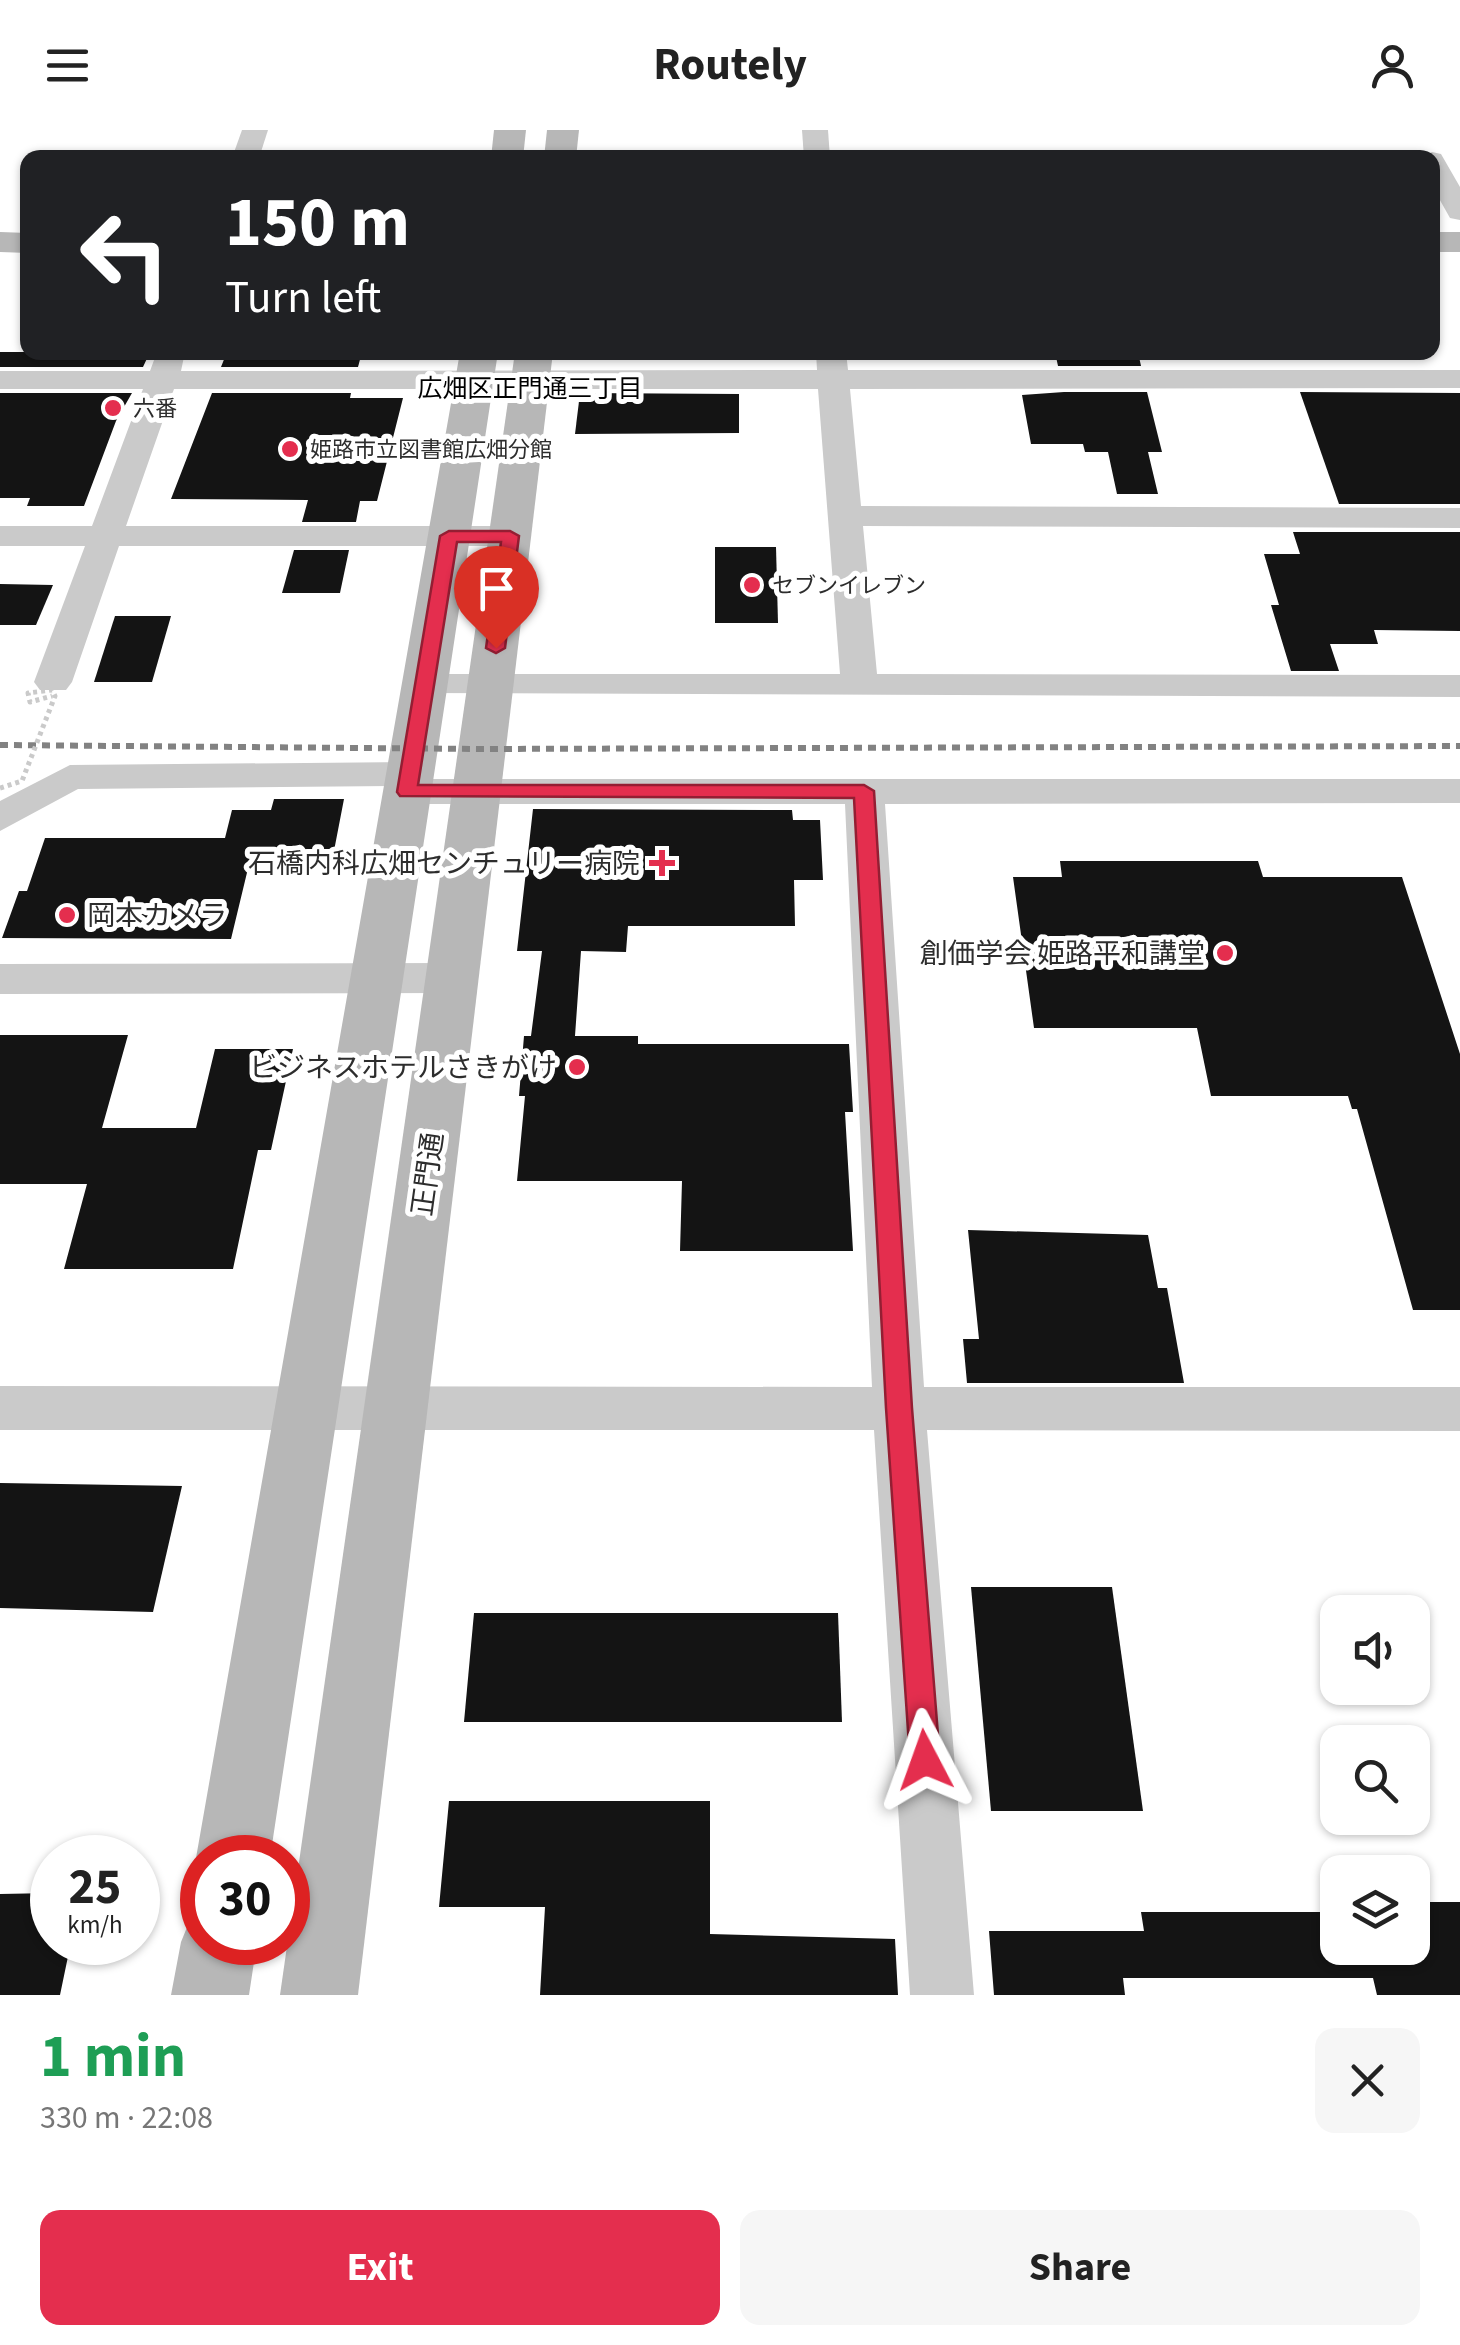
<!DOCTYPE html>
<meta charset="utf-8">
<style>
body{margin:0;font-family:"Source Sans 3","Noto Sans JP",sans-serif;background:#f6f6f6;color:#222;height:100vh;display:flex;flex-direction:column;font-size:38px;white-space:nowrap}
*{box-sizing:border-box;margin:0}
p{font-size:32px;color:#767676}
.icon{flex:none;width:55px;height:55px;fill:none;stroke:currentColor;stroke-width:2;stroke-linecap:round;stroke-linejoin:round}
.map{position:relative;height:1865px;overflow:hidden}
.details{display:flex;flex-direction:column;background:#fff;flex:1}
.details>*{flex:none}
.hud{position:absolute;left:20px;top:20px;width:1420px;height:210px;border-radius:20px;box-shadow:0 2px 8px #0004;background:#202124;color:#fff;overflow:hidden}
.buttons{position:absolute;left:1320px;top:1465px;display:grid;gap:20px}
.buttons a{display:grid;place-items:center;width:110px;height:110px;border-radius:20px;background:#fff;box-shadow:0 2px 8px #0004;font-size:50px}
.speed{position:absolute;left:30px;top:1705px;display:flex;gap:20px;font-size:50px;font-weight:700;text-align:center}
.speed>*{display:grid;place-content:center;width:130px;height:130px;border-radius:50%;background:#fff;box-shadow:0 2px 8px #0004;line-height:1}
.speed small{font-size:25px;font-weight:400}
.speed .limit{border:15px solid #d22;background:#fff;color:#111}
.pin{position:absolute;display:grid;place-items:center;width:85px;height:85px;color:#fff;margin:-102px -42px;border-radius:50% 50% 50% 0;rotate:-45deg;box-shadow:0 0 10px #0007}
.pin .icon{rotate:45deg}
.me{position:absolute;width:110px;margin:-55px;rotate:356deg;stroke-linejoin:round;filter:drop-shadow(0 0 8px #0008)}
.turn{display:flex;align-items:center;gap:35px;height:210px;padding:0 40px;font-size:45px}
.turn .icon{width:130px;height:130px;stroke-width:2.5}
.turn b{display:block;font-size:70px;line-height:85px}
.round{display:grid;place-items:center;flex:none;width:105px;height:105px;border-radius:20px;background:#f6f6f6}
.head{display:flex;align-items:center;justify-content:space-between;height:170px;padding:0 40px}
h1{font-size:60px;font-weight:700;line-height:75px;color:#1e9e55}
.action{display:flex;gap:20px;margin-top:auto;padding:20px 40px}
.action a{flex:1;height:115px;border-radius:20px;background:#e42e4e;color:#fff;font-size:40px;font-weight:700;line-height:115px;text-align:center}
.action a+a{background:#f6f6f6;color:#222}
header{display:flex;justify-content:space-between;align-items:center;height:130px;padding:0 40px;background:#fff;font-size:45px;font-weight:700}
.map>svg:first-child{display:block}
.building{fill:#141414}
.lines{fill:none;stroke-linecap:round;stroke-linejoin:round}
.street{fill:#cacaca;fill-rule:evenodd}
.secondary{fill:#b7b7b7;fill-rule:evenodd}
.rail{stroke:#828282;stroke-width:6;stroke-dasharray:8 6;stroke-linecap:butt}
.path-bridge{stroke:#cacaca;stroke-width:5;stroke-dasharray:4 4;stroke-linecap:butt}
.route{fill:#e42e4e;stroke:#941e33;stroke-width:2.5}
.poi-dot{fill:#e42e4e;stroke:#fff;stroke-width:4}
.labels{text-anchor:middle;stroke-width:10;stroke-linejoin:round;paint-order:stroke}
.far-poi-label{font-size:22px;fill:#2d2d2d;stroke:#fff;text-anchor:start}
.far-neighbourhood-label{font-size:25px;fill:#000;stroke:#fff}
.poi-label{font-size:28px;fill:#2d2d2d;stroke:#fff;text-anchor:end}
.street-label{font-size:28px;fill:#2d2d2d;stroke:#fff}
</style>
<header><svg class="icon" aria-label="menu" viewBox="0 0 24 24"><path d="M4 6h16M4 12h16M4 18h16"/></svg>Routely<svg class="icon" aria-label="person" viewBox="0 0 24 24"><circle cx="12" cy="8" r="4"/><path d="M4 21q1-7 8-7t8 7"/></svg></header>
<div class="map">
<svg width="1460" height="1865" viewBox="0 0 1460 1865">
<rect width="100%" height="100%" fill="#fff"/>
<g class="building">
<polygon points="0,222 150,222 143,237 0,237"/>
<polygon points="227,222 362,222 358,237 221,237"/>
<polygon points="1055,222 1138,222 1141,236 1058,236"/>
<polygon points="1064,262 1147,262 1162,322 1148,322 1158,364 1117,364 1108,322 1085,322 1083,314 1031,314 1022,265"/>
<polygon points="1300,262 1460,263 1460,374 1339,374"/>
<polygon points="0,263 132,263 116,291 84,376 27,376 30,368 0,368"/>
<polygon points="212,263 351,263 350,268 403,268 377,371 360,371 356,392 302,392 308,370 171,369"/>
<polygon points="580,263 739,264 739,303 575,304"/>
<polygon points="1293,402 1460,402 1460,501 1374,500 1378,514 1330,514 1339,541 1291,541 1271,475 1279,475 1264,424 1300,424"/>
<polygon points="715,417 776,417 778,493 715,493"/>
<polygon points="294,420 349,420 340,463 282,463"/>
<polygon points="0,454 53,455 36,495 0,495"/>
<polygon points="115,486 171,486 152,552 94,552"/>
<polygon points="274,669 344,669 333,726 251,726 231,809 2,808 19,761 27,761 45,708 225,708 232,680 271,680"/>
<polygon points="533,679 792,680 793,690 820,690 823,750 794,750 795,796 628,796 626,822 581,821 575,906 638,906 638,914 849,914 853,982 845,982 853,1121 680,1121 682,1051 517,1051 525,966 519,966 524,906 531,906 542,821 517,821"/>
<polygon points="1060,731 1258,731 1263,747 1402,747 1460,924 1460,1180 1413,1180 1357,979 1352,979 1348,966 1211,966 1197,898 1034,898 1013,747 1062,747"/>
<polygon points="0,905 128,905 102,998 196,998 215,919 293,919 271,1020 258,1020 233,1139 64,1139 87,1054 0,1054"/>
<polygon points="968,1100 1148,1105 1158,1158 1167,1158 1184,1253 967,1253 963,1209 979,1209"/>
<polygon points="0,1353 182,1356 153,1482 0,1478"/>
<polygon points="971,1457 1112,1457 1143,1681 991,1681"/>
<polygon points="474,1483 838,1483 842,1592 464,1592"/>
<polygon points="449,1671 710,1671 710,1804 895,1809 898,1865 540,1865 545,1777 439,1777"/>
<polygon points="52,1763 52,1812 71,1812 60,1865 0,1865 0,1764"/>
<polygon points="1412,1772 1460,1772 1460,1865 1377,1865 1373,1848 1123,1848 1125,1865 994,1865 989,1801 1144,1801 1141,1782 1338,1782 1338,1818 1412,1818"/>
</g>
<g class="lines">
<g class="street">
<polygon points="242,0 268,0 259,28 232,28"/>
<polygon points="802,0 828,0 830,28 804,28"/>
<polygon points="1432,22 1441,24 1460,57 1460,90 1450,88 1432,56 1432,28 1420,28"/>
<polygon points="185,222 181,241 817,240 816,222 846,222 848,240 1460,240 1460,258 850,259 861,376 1460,378 1460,398 863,396 877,544 1460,545 1460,567 412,563 406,555 412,547 425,544 840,544 818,259 174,259 126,396 510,396 522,399 527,406 522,413 510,416 119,416 72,552 66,560 40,560 34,552 85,416 0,416 0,396 92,396 143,259 0,259 0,241 150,241 157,222"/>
<polygon points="410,632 424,635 430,644 426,649 1460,649 1460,673 885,674 924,1257 1460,1257 1460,1301 927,1300 974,1865 910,1865 874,1300 0,1300 0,1256 872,1257 845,674 407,674 393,671 387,662 391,656 78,659 0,701 0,671 70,635"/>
<polygon points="453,833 468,837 475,848 468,859 453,863 0,864 0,834"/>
</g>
<g class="secondary">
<polygon points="494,0 526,0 523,28 491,28"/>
<polygon points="547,0 579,0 576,28 544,28"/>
<polygon points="0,102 28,103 28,123 0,122"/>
<rect x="1432" y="102" width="28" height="20"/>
<polygon points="460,222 498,222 270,1728 202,1728 202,1744 196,1728"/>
<polygon points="515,222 553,222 358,1865 280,1865"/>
<polygon points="202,1780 202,1812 257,1812 249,1865 171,1865 181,1812 192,1785"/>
</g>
<polyline class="rail" points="0,615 482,619 1460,616"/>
<polyline class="path-bridge" points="0,658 22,651 55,566 52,560 28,563 30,572 52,566"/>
</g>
<polygon class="route" points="449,401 510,401 519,406 505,518 496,523 486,518 501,412 457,412 418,655 864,655 874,661 912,1278 940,1630 936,1640 925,1644 914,1640 910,1630 886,1278 854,668 400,666 397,662 440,406"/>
<g class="poi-dot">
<circle cx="113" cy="278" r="10"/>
<circle cx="290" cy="319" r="10"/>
<circle cx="752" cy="455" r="10"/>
<path d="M657 718h10v10h10v10h-10v10h-10v-10h-10v-10h10z"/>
<circle cx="67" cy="785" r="10"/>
<circle cx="1225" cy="823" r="10"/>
<circle cx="577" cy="937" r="10"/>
</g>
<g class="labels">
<g class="far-poi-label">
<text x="133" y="286">六番</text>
<text x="310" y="327">姫路市立図書館広畑分館</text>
<text x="772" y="463">セブンイレブン</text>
</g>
<g class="far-neighbourhood-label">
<text x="530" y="267">広畑区正門通三丁目</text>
</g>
<g class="poi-label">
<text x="640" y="743">石橋内科広畑センチュリー病院</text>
<text x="87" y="795" text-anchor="start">岡本カメラ</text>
<text x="1205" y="833">創価学会 姫路平和講堂</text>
<text x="557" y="947">ビジネスホテルさきがけ</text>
</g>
<g class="street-label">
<text transform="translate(427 1044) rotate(-82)" y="10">正門通</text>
</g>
</g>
</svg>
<div class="buttons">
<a><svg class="icon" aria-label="sound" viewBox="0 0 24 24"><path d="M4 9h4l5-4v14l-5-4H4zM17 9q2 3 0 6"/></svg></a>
<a><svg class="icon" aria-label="search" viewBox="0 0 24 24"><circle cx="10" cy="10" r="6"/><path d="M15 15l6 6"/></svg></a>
<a><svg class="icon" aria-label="layers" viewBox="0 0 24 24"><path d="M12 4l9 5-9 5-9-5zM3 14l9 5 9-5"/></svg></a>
</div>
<div class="speed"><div>25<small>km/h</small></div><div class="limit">30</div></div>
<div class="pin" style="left:496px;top:518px;background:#d93025"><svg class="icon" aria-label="arrive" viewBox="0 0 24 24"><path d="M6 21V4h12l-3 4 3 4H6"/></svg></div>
<svg class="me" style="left:925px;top:1630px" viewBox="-20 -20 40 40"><path d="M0-17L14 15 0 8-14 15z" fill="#e42e4e" stroke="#fff" stroke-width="4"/></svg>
<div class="hud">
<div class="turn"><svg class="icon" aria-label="left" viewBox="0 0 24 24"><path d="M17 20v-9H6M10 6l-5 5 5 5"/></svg><div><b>150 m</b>Turn left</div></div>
</div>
</div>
<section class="details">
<div class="head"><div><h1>1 min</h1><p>330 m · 22:08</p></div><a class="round"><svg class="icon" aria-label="close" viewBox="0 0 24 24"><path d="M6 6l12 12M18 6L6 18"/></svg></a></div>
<div class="action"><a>Exit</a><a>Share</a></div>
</section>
